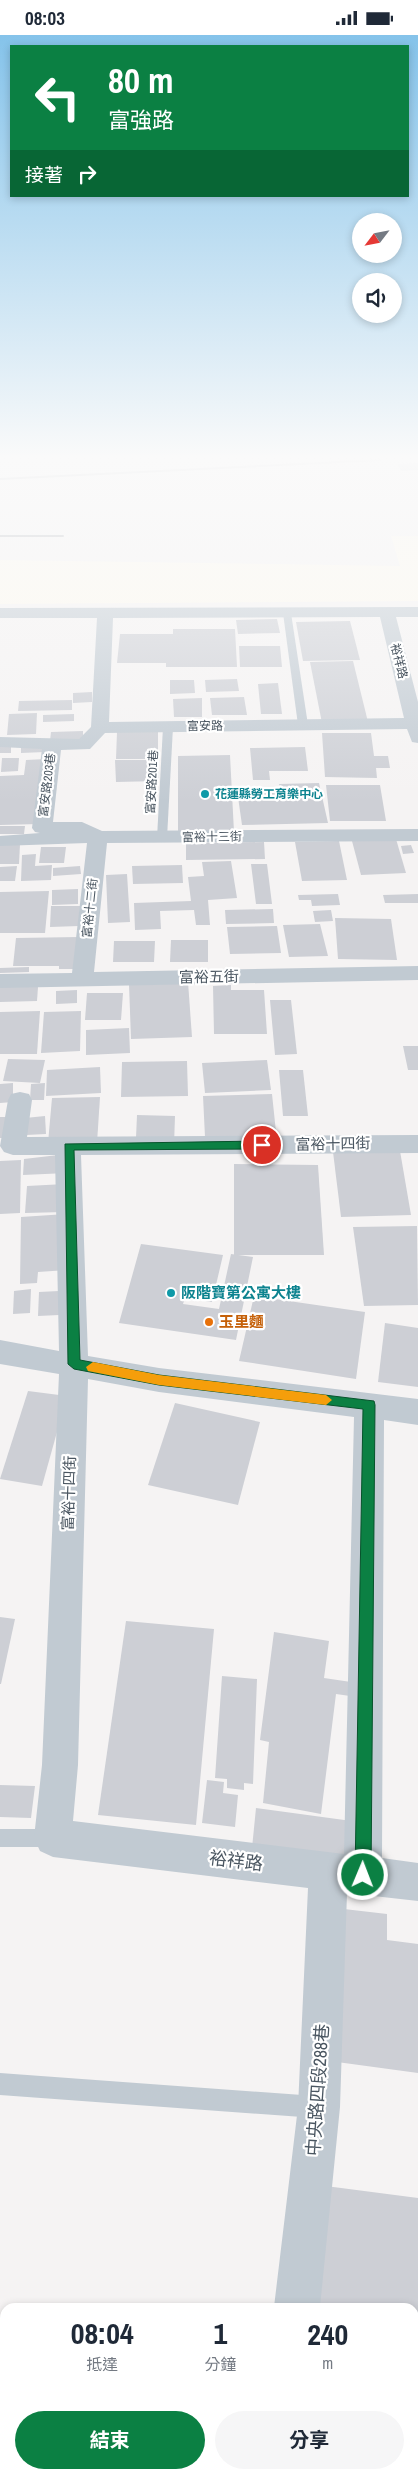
<!DOCTYPE html>
<html lang="zh-TW">
<meta charset="utf-8">
<style>
body{margin:0;font-family:"Archivo Narrow","Noto Sans TC",sans-serif;background:#f6f6f7;color:#1f2937;height:100vh;display:flex;flex-direction:column;font-size:19px;white-space:nowrap}
*{box-sizing:border-box;margin:0}
p{font-size:16px;color:#747a83}
.icon{flex:none;width:28px;height:28px;fill:none;stroke:currentColor;stroke-width:2;stroke-linecap:round;stroke-linejoin:round}
.map{position:relative;flex:1;overflow:hidden}
.drawer{position:absolute;left:0px;top:2268px;width:419px;height:176px;display:flex;flex-direction:column;background:#fff;border-radius:15px 15px 0 0;box-shadow:0 2px 8px #0003}
.drawer>*{flex:none}
.banner{position:absolute;left:10px;top:10px;width:399px;height:152px;border-radius:0px;box-shadow:0 2px 8px #0003;background:#0b8043;color:#fff;overflow:hidden}
.needle{width:32px;rotate:238deg}
.fabs{position:absolute;left:352px;top:178px;display:grid;gap:10px}
.fabs a{display:grid;place-items:center;width:50px;height:50px;border-radius:50%;background:#fff;box-shadow:0 2px 8px #0003;font-size:25px}
.pin{position:absolute;display:grid;place-items:center;width:42px;height:42px;color:#fff;margin:-21px;border:2px solid #fff;border-radius:50%;box-shadow:0 1px 5px #0007}
.me{position:absolute;width:55px;margin:-28px;rotate:1deg;stroke-linejoin:round;filter:drop-shadow(0 0 4px #0008)}
.turn{display:flex;align-items:center;gap:18px;height:105px;padding:0 15px;font-size:22px}
.turn .icon{width:65px;height:65px;stroke-width:2.5}
.turn b{display:block;font-size:35px;line-height:42px}
.then{display:flex;align-items:center;height:48px;padding:0 15px;background:#0003;gap:10px;font-size:19px}
.eta{display:flex;justify-content:space-evenly;align-items:center;height:85px;text-align:center}
.eta b{font-size:30px;font-weight:700;line-height:35px}
.button{display:flex;gap:10px;margin-top:auto;padding:10px 15px}
.button a{flex:1;height:58px;border-radius:30px;background:#0b8043;color:#fff;font-size:20px;font-weight:700;line-height:58px;text-align:center}
.button a+a{background:#f6f6f7;color:#1f2937}
.status{display:flex;justify-content:space-between;align-items:center;height:35px;padding:0 25px;background:#fff;direction:ltr}
.status svg{height:14px;fill:currentColor}
.map>svg:first-child{display:block}
.commercial{fill:#fdf9ef}
.building{fill:#cdcfd5}
.lines{fill:none;stroke-linecap:round;stroke-linejoin:round}
.lane{fill:#c1cad2;fill-rule:evenodd}
.street{fill:#c1cad2;fill-rule:evenodd}
.secondary{fill:#c1cbd6;fill-rule:evenodd}
.rail{stroke:#b5b8bd;stroke-width:2}
.route{fill:#0b8043;stroke:#07532c}
.slow{fill:#f59e0b}
.culture-dot{fill:#0f9aa8;stroke:#fff;stroke-width:2}
.food-dot{fill:#e8710a;stroke:#fff;stroke-width:2}
.labels{text-anchor:middle;stroke-width:4.5;stroke-linejoin:round;paint-order:stroke}
.far-street-label{font-size:12px;fill:#4a5661;stroke:#fff}
.far-culture-label{font-size:12px;font-weight:bold;fill:#0d838f;stroke:#fff;text-anchor:start}
.street-label{font-size:15px;fill:#4a5661;stroke:#fff}
.culture-label{font-size:15px;font-weight:bold;fill:#0d838f;stroke:#fff;text-anchor:start}
.food-label{font-size:15px;font-weight:bold;fill:#c56008;stroke:#fff;text-anchor:start}
.near-street-label{font-size:18px;fill:#4a5661;stroke:#fff}
</style>
<div class="status"><b>08:03</b><svg viewBox="0 0 49 12"><path d="M0 12V9h3v3zM5 12V6h3v6zM10 12V3h3v9zM15 12V0h3v12zM26 1h20v11H26zM47 4h2v5h-2z"/></svg></div>
<div class="map">
<svg width="418" height="2443" viewBox="0 0 418 2443">
<rect width="100%" height="100%" fill="#f5f3f3"/>
<polygon class="commercial" points="391,501 418,501 418,566 0,569 0,525 400,531"/>
<g class="building">
<polygon points="418,428 418,435 401,436 397,429"/>
<polygon points="277,584 280,598 238,599 236,585"/>
<polygon points="350,586 360,625 303,626 296,587"/>
<polygon points="173,594 235,594 237,632 166,632 166,628 117,628 120,599 173,599"/>
<polygon points="239,611 280,611 282,632 240,632"/>
<polygon points="353,626 368,687 322,688 310,627"/>
<polygon points="237,644 239,656 206,657 205,645"/>
<polygon points="170,645 194,645 195,658 170,659"/>
<polygon points="278,648 282,679 261,679 258,649"/>
<polygon points="92,657 92,667 73,668 73,658"/>
<polygon points="244,662 247,680 212,680 210,663"/>
<polygon points="202,663 202,682 174,682 173,664"/>
<polygon points="72,665 72,675 18,676 19,666"/>
<polygon points="37,678 36,699 7,700 9,679"/>
<polygon points="74,679 74,686 43,687 43,680"/>
<polygon points="83,696 83,705 50,706 51,697"/>
<polygon points="158,696 158,724 116,724 117,697"/>
<polygon points="322,698 371,698 374,721 388,721 390,733 376,733 377,743 325,742"/>
<rect x="0" y="709" width="11" height="9"/>
<polygon points="21,710 46,710 45,717 21,718"/>
<polygon points="305,712 308,736 269,736 270,745 253,745 250,713"/>
<polygon points="230,720 234,797 178,797 178,721"/>
<polygon points="2,723 19,723 18,736 1,737"/>
<polygon points="46,724 39,789 0,790 0,741 24,740 26,725"/>
<polygon points="115,725 158,725 159,746 116,747"/>
<polygon points="319,748 328,788 242,790 237,755 280,754 279,749"/>
<polygon points="326,750 380,750 386,786 330,786"/>
<polygon points="0,791 25,791 24,799 0,799"/>
<polygon points="396,804 406,838 361,840 352,806"/>
<polygon points="339,806 347,845 302,846 295,807"/>
<polygon points="264,807 265,824 186,825 186,808"/>
<polygon points="20,809 19,829 0,829 0,810"/>
<polygon points="411,810 414,818 403,819 401,811"/>
<polygon points="41,812 66,812 64,828 39,828"/>
<polygon points="36,819 35,831 52,830 51,845 21,846 22,820"/>
<polygon points="231,826 237,863 208,865 210,890 196,890 194,875 160,876 161,894 135,895 134,868 191,866 188,842 204,841 202,827"/>
<polygon points="251,829 267,829 272,869 256,869"/>
<polygon points="182,830 183,848 133,849 132,831"/>
<polygon points="17,831 15,846 0,846 0,832"/>
<polygon points="80,831 81,839 53,841 53,833"/>
<polygon points="127,839 130,887 108,888 106,840"/>
<polygon points="78,854 78,869 52,870 52,855"/>
<polygon points="49,856 45,898 0,898 0,857"/>
<polygon points="338,859 340,870 312,871 311,865 299,865 298,860"/>
<polygon points="418,859 418,868 385,868 383,860"/>
<polygon points="51,871 80,871 79,891 50,892"/>
<polygon points="273,874 274,888 226,889 225,875"/>
<polygon points="331,875 333,886 315,887 313,876"/>
<polygon points="335,883 391,884 397,925 338,924"/>
<polygon points="320,889 328,921 289,922 283,890"/>
<polygon points="277,891 281,918 230,919 227,892"/>
<polygon points="79,902 77,934 59,934 59,931 13,931 16,903"/>
<polygon points="171,905 208,905 208,927 170,927"/>
<polygon points="114,906 155,906 154,927 113,927"/>
<polygon points="29,932 29,937 0,938 0,933"/>
<polygon points="188,947 192,1002 131,1004 129,949"/>
<polygon points="231,950 231,955 264,955 267,999 214,999 213,951"/>
<polygon points="0,952 38,952 37,966 0,967"/>
<polygon points="77,955 77,968 56,969 56,956"/>
<polygon points="87,958 123,958 121,985 85,985"/>
<polygon points="270,965 291,965 297,1019 275,1020"/>
<polygon points="40,976 37,1019 0,1019 0,977"/>
<polygon points="81,976 80,1016 41,1018 44,977"/>
<polygon points="129,993 130,1018 86,1020 86,995"/>
<polygon points="403,1011 418,1011 418,1035 408,1035"/>
<polygon points="8,1024 45,1025 40,1048 3,1046"/>
<polygon points="267,1025 271,1055 205,1058 202,1028"/>
<polygon points="187,1026 188,1061 121,1062 122,1027"/>
<polygon points="100,1032 101,1058 46,1061 47,1035"/>
<polygon points="279,1035 303,1035 308,1081 283,1081"/>
<polygon points="13,1048 13,1067 0,1068 0,1049"/>
<polygon points="45,1048 44,1065 30,1065 31,1049"/>
<polygon points="272,1059 276,1097 253,1098 253,1103 205,1102 203,1061"/>
<polygon points="100,1062 97,1108 48,1108 52,1063"/>
<polygon points="137,1080 175,1081 174,1110 136,1103"/>
<polygon points="45,1081 46,1099 26,1100 25,1083"/>
<polygon points="0,1082 8,1082 6,1103 0,1103"/>
<polygon points="400,1116 411,1180 341,1182 333,1117"/>
<polygon points="67,1119 67,1138 23,1140 24,1124"/>
<polygon points="21,1125 20,1178 0,1179 0,1126"/>
<polygon points="234,1129 318,1130 324,1220 234,1220"/>
<polygon points="65,1149 64,1177 25,1178 27,1151"/>
<polygon points="66,1179 67,1235 38,1237 37,1248 20,1249 21,1182"/>
<polygon points="417,1191 418,1270 364,1271 353,1192"/>
<polygon points="141,1209 223,1220 212,1267 185,1263 183,1269 219,1274 231,1219 253,1222 236,1305 119,1288"/>
<polygon points="31,1254 30,1278 13,1279 14,1256"/>
<polygon points="59,1256 59,1280 38,1281 39,1257"/>
<polygon points="254,1261 365,1277 356,1344 239,1326"/>
<polygon points="385,1288 418,1293 418,1352 378,1347"/>
<polygon points="28,1356 67,1361 42,1451 0,1444"/>
<polygon points="175,1368 260,1387 238,1470 148,1450"/>
<polygon points="0,1582 15,1584 1,1649 0,1649"/>
<polygon points="126,1586 214,1594 196,1790 98,1780"/>
<polygon points="274,1597 329,1606 324,1643 351,1647 350,1661 336,1659 321,1779 263,1768 269,1707 260,1705"/>
<polygon points="222,1641 257,1644 253,1749 244,1748 244,1755 227,1753 227,1744 215,1743"/>
<polygon points="207,1745 224,1747 223,1758 238,1760 235,1792 202,1788"/>
<polygon points="0,1750 35,1751 31,1783 0,1782"/>
<polygon points="256,1773 359,1787 357,1828 252,1813"/>
<polygon points="344,1874 387,1879 387,1905 418,1909 418,2038 337,2027"/>
<polygon points="318,2150 418,2163 418,2325 414,2325 414,2272 313,2272"/>
</g>
<g class="lines">
<g class="lane">
<polygon points="287,576 291,578 308,690 303,693 298,690 283,578"/>
<polygon points="168,689 173,692 167,803 162,806 157,803 163,692"/>
<polygon points="0,1794 53,1794 60,1796 62,1803 60,1810 53,1812 0,1812"/>
<polygon points="0,2038 316,2061 324,2064 327,2072 324,2080 316,2083 0,2060"/>
</g>
<g class="street">
<path d="M418,572V582H396L418,667V708L412,707L407,694L105,698L90,714L61,715L53,787H82L102,796L418,794V806L107,808L94,937L418,931V945L0,953V939L72,938L87,808L0,811V801L40,798L35,797L32,793L42,714L0,712V702L79,704L91,692L97,583H0V573ZM380,582L404,683L109,687L113,583Z"/>
<path d="M20,1057L29,1059L32,1065L27,1102L418,1100V1118L81,1120L88,1321L159,1333L418,1364V1390L384,1385L382,1823L418,1828V1866L347,1858L340,2072L320,2272H274L298,2072L308,1853L53,1822L40,1816L34,1803L42,1730L59,1339L0,1329V1305L59,1316L55,1120H13L4,1117L0,1111L8,1065L11,1059ZM88,1344L159,1357L354,1382L344,1819L73,1786L78,1730Z"/>
<rect x="254" y="2439" width="50" height="4"/>
</g>
<g class="secondary">
<polygon points="0,2382 5,2383 5,2431 0,2430"/>
<polygon points="163,2439 236,2439 238,2443 165,2443"/>
</g>
<g class="rail">
<polyline points="0,444 380,425"/>
<polyline points="0,501 63,501"/>
</g>
</g>
<linearGradient id="sky" x2="0" y2="1"><stop stop-color="#85c3ea"/><stop offset="0.55" stop-color="#fafafa"/><stop offset="1" stop-color="#fafafa" stop-opacity="0"/></linearGradient>
<rect width="418" height="767" fill="url(#sky)"/>
<polygon class="route" points="262,1106 268,1110 262,1114 74,1115 80,1325 159,1340 374,1366 375,1370 371,1840 368,1845 363,1848 357,1845 355,1840 363,1374 159,1350 74,1334 68,1329 65,1109"/>
<polygon class="slow" points="93,1327 159,1340 326,1360 332,1365 326,1370 159,1350 88,1336 86,1332"/>
<g class="culture-dot">
<circle cx="205" cy="759" r="5"/>
<circle cx="171" cy="1258" r="5"/>
</g>
<circle class="food-dot" cx="209" cy="1287" r="5"/>
<g class="labels">
<g class="far-street-label">
<text transform="translate(399 626) rotate(76)" y="4">裕祥路</text>
<text transform="translate(205 691) rotate(-1)" y="4">富安路</text>
<text transform="translate(152 747) rotate(-87)" y="4">富安路201巷</text>
<text transform="translate(47 750) rotate(-83)" y="4">富安路203巷</text>
<text transform="translate(212 802) rotate(-1)" y="4">富裕十三街</text>
<text transform="translate(90 873) rotate(-84)" y="4">富裕十二街</text>
</g>
<g class="far-culture-label">
<text x="215" y="763">花蓮縣勞工育樂中心</text>
</g>
<g class="street-label">
<text transform="translate(209 942) rotate(-1)" y="5">富裕五街</text>
<text transform="translate(333 1109) rotate(-1)" y="5">富裕十四街</text>
<text transform="translate(69 1458) rotate(-88)" y="5">富裕十四街</text>
</g>
<g class="culture-label">
<text x="181" y="1263">阪階寶第公寓大樓</text>
</g>
<g class="food-label">
<text x="219" y="1292">玉里麵</text>
</g>
<g class="near-street-label">
<text transform="translate(236 1826) rotate(7)" y="6">裕祥路</text>
<text transform="translate(318 2055) rotate(-86)" y="6">中央路四段288巷</text>
</g>
</g>
</svg>
<div class="fabs">
<a><svg class="needle" viewBox="-14 -14 28 28"><path d="M0-13l5 13h-10z" fill="#e53935"/><path d="M0 13l5-13h-10z" fill="#747a83"/></svg></a>
<a><svg class="icon" aria-label="sound" viewBox="0 0 24 24"><path d="M4 9h4l5-4v14l-5-4H4zM17 9q2 3 0 6"/></svg></a>
</div>
<div class="pin" style="left:262px;top:1110px;background:#d93025"><svg class="icon" aria-label="arrive" viewBox="0 0 24 24"><path d="M6 21V4h12l-3 4 3 4H6"/></svg></div>
<svg class="me" style="left:363px;top:1840px" viewBox="-20 -20 40 40"><circle r="17" fill="#0b8043" stroke="#fff" stroke-width="3"/><path d="M0-11L8 9 0 5-8 9z" fill="#fff"/></svg>
<div class="banner">
<div class="turn"><svg class="icon" aria-label="left" viewBox="0 0 24 24"><path d="M17 20v-9H6M10 6l-5 5 5 5"/></svg><div><b>80 m</b>富強路</div></div>
<div class="then">接著<svg class="icon" aria-label="right" viewBox="0 0 24 24"><path d="M7 20v-9h11M14 6l5 5-5 5"/></svg></div>
</div>
<section class="drawer">
<div class="eta">
<div><b>08:04</b><p>抵達</p></div>
<div><b>1</b><p>分鐘</p></div>
<div><b>240</b><p>m</p></div>
</div>
<div class="button"><a>結束</a><a>分享</a></div>
</section>
</div>
